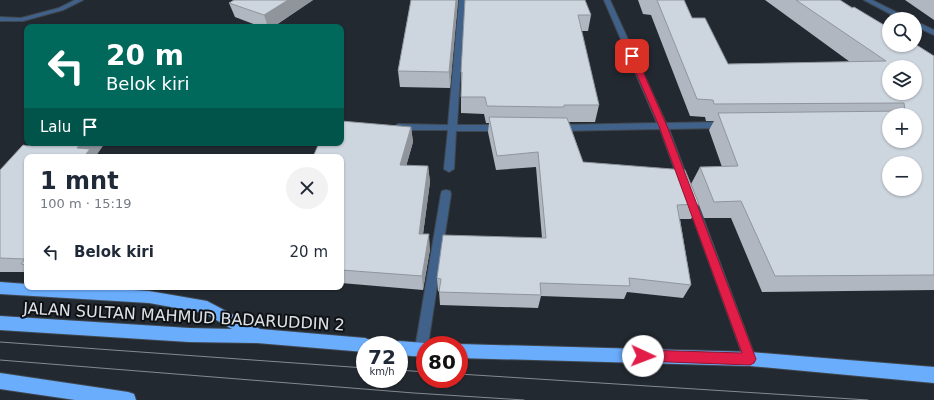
<!DOCTYPE html>
<html lang="id">
<meta charset="utf-8">
<style>
body{margin:0;font-family:"DejaVu Sans",sans-serif;background:#f2f2f3;color:#1f2937;height:100vh;display:flex;flex-direction:column;font-size:15px;white-space:nowrap}
*{box-sizing:border-box;margin:0}
p{font-size:13px;color:#747a83}
.icon{flex:none;width:22px;height:22px;fill:none;stroke:currentColor;stroke-width:2;stroke-linecap:round;stroke-linejoin:round}
.map{position:relative;flex:1;overflow:hidden}
.side{position:absolute;left:24px;top:154px;width:320px;height:136px;display:flex;flex-direction:column;background:#fff;border-radius:8px;box-shadow:0 1px 3px #0004}
.side>*{flex:none}
.top-card{position:absolute;left:24px;top:24px;width:320px;height:122px;border-radius:8px;box-shadow:0 1px 3px #0004;background:#00695c;color:#fff;overflow:hidden}
.tools{position:absolute;left:882px;top:12px;display:grid;gap:8px}
.tools a{display:grid;place-items:center;width:40px;height:40px;border-radius:50%;background:#fff;box-shadow:0 1px 3px #0004;font-size:20px}
.speed{position:absolute;left:356px;top:336px;display:flex;gap:8px;font-size:20px;font-weight:700;text-align:center}
.speed>*{display:grid;place-content:center;width:52px;height:52px;border-radius:50%;background:#fff;box-shadow:0 1px 3px #0004;line-height:1}
.speed small{font-size:10px;font-weight:400}
.speed .limit{border:6px solid #d22;background:#fff;color:#111}
.pin{position:absolute;display:grid;place-items:center;width:34px;height:34px;color:#fff;margin:-17px;border-radius:8px;box-shadow:0 2px 6px #0006}
.me{position:absolute;width:44px;margin:-22px;rotate:92deg;stroke-linejoin:round;filter:drop-shadow(0 0 3px #0008)}
.turn{display:flex;align-items:center;gap:14px;height:84px;padding:0 16px;font-size:18px}
.turn .icon{width:52px;height:52px;stroke-width:2.5}
.turn b{display:block;font-size:28px;line-height:34px}
.then{display:flex;align-items:center;height:38px;padding:0 16px;background:#0003;gap:8px;font-size:15px}
.round{display:grid;place-items:center;flex:none;width:42px;height:42px;border-radius:21px;background:#f2f2f3}
.headline{display:flex;align-items:center;justify-content:space-between;height:68px;padding:0 16px}
h1{font-size:24px;font-weight:700;line-height:30px}
ul{padding:0;list-style:none}
li{display:flex;align-items:center;gap:12px;height:60px;padding:0 16px}
li div{flex:1}
li b{display:block;font-size:15px}
li em{font-style:normal}
.map>svg:first-child{display:block}
.lines{fill:none;stroke-linecap:round;stroke-linejoin:round}
.minor-casing{stroke:#41474e;stroke-width:2}
.highway-casing{stroke:#41474e;stroke-width:2}
.minor{fill:#406189;fill-rule:evenodd}
.highway{fill:#6aadfd;fill-rule:evenodd}
.tram{stroke:#858a90;stroke-width:1}
.wall{fill:#b0b7c0}
.shaded-wall{fill:#90959c}
.building{fill:#cdd5df;stroke:#90959c;fill-rule:evenodd}
.route{fill:#e11d48;stroke:#92132f}
.labels{text-anchor:middle;stroke-width:4;stroke-linejoin:round;paint-order:stroke}
.near-street-label{font-size:16px;fill:#dee2e7;stroke:#0f1215}
</style>
<div class="map">
<svg width="934" height="400" viewBox="0 0 934 400">
<rect width="100%" height="100%" fill="#232931"/>
<g class="lines">
<defs>
<g id="minor">
<polygon points="75,0 83,0 63,10 23,21 0,21 0,17 21,18 59,8"/>
<polygon points="459,0 465,0 457,125 502,125 506,128 502,131 456,131 454,169 449,172 444,169 448,130 398,130 394,127 398,124 448,125"/>
<polygon points="604,0 610,0 666,123 724,122 728,125 724,128 669,129 689,182 687,185 681,185 679,182 660,129 558,131 554,128 558,125 657,123"/>
<polygon points="864,0 872,0 910,19 900,19"/>
<polygon points="915,21 934,30 934,35 915,26"/>
<polygon points="446,190 450,191 451,194 428,345 425,345 425,353 421,355 417,353 415,349 441,194 442,191"/>
<polygon points="691,195 695,196 696,199 756,359 754,363 750,365 746,363 744,359 686,199 687,196"/>
</g>
<g id="highway">
<polygon points="0,282 27,284 27,287 85,287 149,291 207,301 260,329 365,338 370,340 372,345 365,345 365,352 257,343 189,342 0,330 0,316 189,328 232,329 204,313 149,303 0,294"/>
<polygon points="399,341 425,343 430,345 425,345 425,357 399,355 399,345 393,345 394,343"/>
<polygon points="459,344 750,352 934,367 934,383 750,366 459,358 459,345 456,345"/>
<polygon points="0,373 128,392 134,394 136,400 75,400 0,389"/>
</g>
</defs>
<use href="#minor" class="minor-casing"/>
<use href="#highway" class="highway-casing"/>
<use href="#minor" class="minor"/>
<use href="#highway" class="highway"/>
<g class="tram">
<polyline points="0,342 365,368"/>
<polyline points="0,360 414,393 524,400"/>
<polyline points="399,370 425,372"/>
<polyline points="459,374 868,400"/>
</g>
</g>
<g class="wall">
<polygon points="313,0 273,27 261,27 235,17 229,3"/>
<polygon points="411,0 458,0 450,88 400,87 398,71"/>
<polygon points="465,0 591,15 588,31 581,31 599,105 595,122 569,122 583,162 699,204 691,219 680,219 691,285 683,298 627,292 624,299 541,296 538,308 440,305 439,291 438,291 437,278 542,238 536,167 496,170 488,132 489,123 486,123 484,114 461,113 461,72"/>
<polygon points="638,0 684,0 692,18 728,64 850,62 765,0 840,0 934,56 934,290 762,292 731,218 704,218 691,184 700,167 722,167 709,130 714,121 706,121 705,117 690,116 651,15 643,14"/>
<polygon points="905,0 934,0 934,20"/>
<polygon points="411,127 413,142 406,166 428,166 430,182 423,234 430,249 423,290 341,283 341,157"/>
<polygon points="28,146 27,157 27,272 0,272 0,170"/>
</g>
<g class="shaded-wall">
<polygon points="288,0 313,0 273,27 268,27 264,15"/>
<polygon points="456,0 458,0 450,88 449,72"/>
<polygon points="411,127 413,142 402,181 400,165"/>
<polygon points="81,143 105,143 96,156 84,157 77,148"/>
<polygon points="428,166 430,182 421,249 419,234"/>
<polygon points="429,234 430,249 423,290 422,276"/>
</g>
<g class="building">
<polygon points="234,0 288,0 264,15 229,3"/>
<polygon points="411,0 456,0 449,72 398,71"/>
<polygon points="465,0 585,0 591,15 578,15 599,105 564,105 564,107 551,107 487,106 485,97 461,97 462,72 461,72"/>
<path d="M657,0H684L692,18H705L728,64L886,61L796,0H840L852,8L854,7L889,28V45H915V44L934,56V275L775,276L741,201L714,202L700,167L738,166L718,113L903,111L905,110L904,103L714,104L713,100L697,99ZM889,67H915V93H889ZM889,115H915V141H889ZM889,163H915V189H889Z"/>
<polygon points="489,117 567,118 583,162 685,170 699,204 677,205 691,285 629,278 630,286 540,283 541,295 439,292 441,279 437,278 443,235 546,238 538,152 497,156"/>
<polygon points="341,121 411,127 400,165 428,166 419,234 429,234 422,276 341,270 341,157 313,157 319,143 341,143"/>
<polygon points="30,143 81,143 77,148 90,149 86,154 126,157 27,157 27,265 21,264 25,259 0,258 0,170 23,145 28,146"/>
</g>
<polygon class="route" points="632,54 636,56 667,126 756,359 754,363 750,365 643,361 639,360 637,356 639,352 643,350 742,353 659,126 629,56"/>
<g class="labels">
<g class="near-street-label">
<text transform="translate(184 316) rotate(3)" y="6">JALAN SULTAN MAHMUD BADARUDDIN 2</text>
</g>
</g>
</svg>
<div class="tools">
<a><svg class="icon" aria-label="search" viewBox="0 0 24 24"><circle cx="10" cy="10" r="6"/><path d="M15 15l6 6"/></svg></a>
<a><svg class="icon" aria-label="layers" viewBox="0 0 24 24"><path d="M12 4l9 5-9 5-9-5zM3 14l9 5 9-5"/></svg></a>
<a>+</a>
<a>−</a>
</div>
<div class="speed"><div>72<small>km/h</small></div><div class="limit">80</div></div>
<div class="pin" style="left:632px;top:56px;background:#d93025"><svg class="icon" aria-label="arrive" viewBox="0 0 24 24"><path d="M6 21V4h12l-3 4 3 4H6"/></svg></div>
<svg class="me" style="left:643px;top:356px" viewBox="-20 -20 40 40"><circle r="19" fill="#fff"/><path d="M0-13L10 11 0 6-10 11z" fill="#e11d48"/></svg>
<div class="top-card">
<div class="turn"><svg class="icon" aria-label="left" viewBox="0 0 24 24"><path d="M17 20v-9H6M10 6l-5 5 5 5"/></svg><div><b>20 m</b>Belok kiri</div></div>
<div class="then">Lalu<svg class="icon" aria-label="arrive" viewBox="0 0 24 24"><path d="M6 21V4h12l-3 4 3 4H6"/></svg></div>
</div>
<section class="side">
<div class="headline"><div><h1>1 mnt</h1><p>100 m · 15:19</p></div><a class="round"><svg class="icon" aria-label="close" viewBox="0 0 24 24"><path d="M6 6l12 12M18 6L6 18"/></svg></a></div>
<ul>
<li><svg class="icon" aria-label="left" viewBox="0 0 24 24"><path d="M17 20v-9H6M10 6l-5 5 5 5"/></svg><div><b>Belok kiri</b></div><em>20 m</em></li>
</ul>
</section>
</div>
